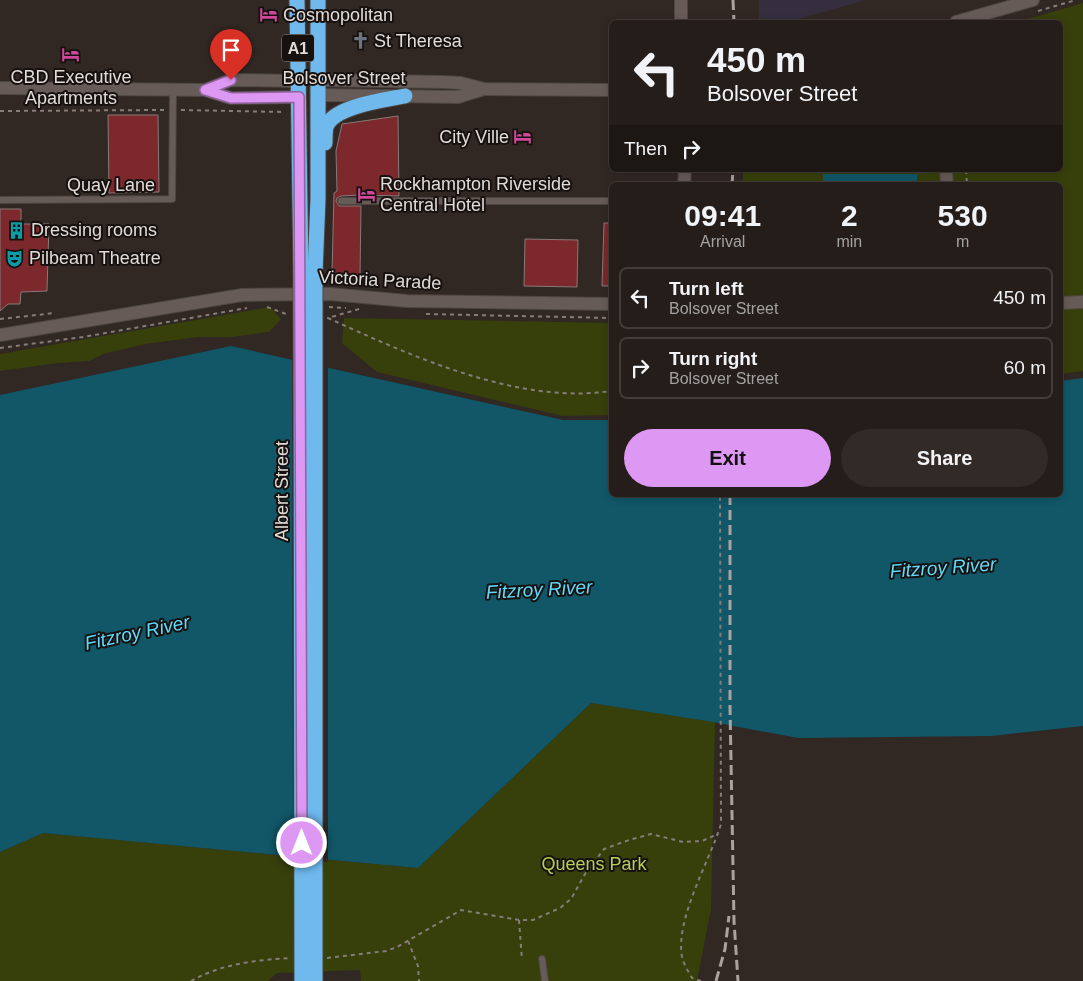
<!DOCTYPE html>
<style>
body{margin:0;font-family:Arial,sans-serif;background:#312a27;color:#f1f3f6;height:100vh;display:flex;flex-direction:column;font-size:19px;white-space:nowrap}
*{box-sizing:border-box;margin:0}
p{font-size:16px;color:#a3a2a2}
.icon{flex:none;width:28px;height:28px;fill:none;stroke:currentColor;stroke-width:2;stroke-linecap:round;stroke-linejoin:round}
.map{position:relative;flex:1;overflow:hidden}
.details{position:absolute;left:609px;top:182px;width:454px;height:315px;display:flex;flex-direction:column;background:#251d1a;border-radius:8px;box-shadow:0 2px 8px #0003,0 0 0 1px #423b39}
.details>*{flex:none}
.hud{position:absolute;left:609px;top:20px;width:454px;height:152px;border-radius:8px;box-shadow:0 2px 8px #0003,0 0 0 1px #423b39;background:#251d1a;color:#f1f3f6;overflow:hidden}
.pin{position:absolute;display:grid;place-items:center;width:42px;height:42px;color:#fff;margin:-51px -21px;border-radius:50% 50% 50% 0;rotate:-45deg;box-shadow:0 0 5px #0007}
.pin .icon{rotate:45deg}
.me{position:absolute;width:55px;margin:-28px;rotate:0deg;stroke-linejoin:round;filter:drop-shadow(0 0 4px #0008)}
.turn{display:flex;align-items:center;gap:18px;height:105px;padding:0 15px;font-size:22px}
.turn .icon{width:65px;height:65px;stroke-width:2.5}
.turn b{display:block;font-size:35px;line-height:42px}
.then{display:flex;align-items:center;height:48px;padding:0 15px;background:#0003;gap:10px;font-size:19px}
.eta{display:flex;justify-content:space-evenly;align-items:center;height:85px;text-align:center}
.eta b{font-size:30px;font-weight:700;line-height:35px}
.button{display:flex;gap:10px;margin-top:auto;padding:10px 15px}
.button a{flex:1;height:58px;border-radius:30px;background:#dd98f3;color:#111;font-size:20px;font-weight:700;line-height:58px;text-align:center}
.button a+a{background:#312a27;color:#f1f3f6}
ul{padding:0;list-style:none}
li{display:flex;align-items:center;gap:15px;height:62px;margin:0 10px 8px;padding:0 5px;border:2px solid #423b39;border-radius:8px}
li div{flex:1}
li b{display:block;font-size:19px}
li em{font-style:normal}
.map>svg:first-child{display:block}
.education{fill:#342e3e}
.green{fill:#37400b}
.water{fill:#115768}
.pier{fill:#312723}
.building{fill:#7d282c;stroke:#877a79}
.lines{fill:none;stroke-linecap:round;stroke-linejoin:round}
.lane-casing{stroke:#4d4541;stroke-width:8}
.street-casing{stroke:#4d4541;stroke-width:14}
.secondary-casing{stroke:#4d4541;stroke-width:14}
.highway-casing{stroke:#4d4541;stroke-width:17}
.path{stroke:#857d79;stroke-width:2;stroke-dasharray:4 4;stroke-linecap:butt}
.lane{stroke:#665b56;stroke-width:6}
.street{stroke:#665b56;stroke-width:12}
.secondary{stroke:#665b56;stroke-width:12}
.highway{stroke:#6fb9ed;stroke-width:15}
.rail{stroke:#a9a29e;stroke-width:3;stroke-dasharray:10 5;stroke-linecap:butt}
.highway-bridge-casing{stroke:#4d4541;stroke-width:17;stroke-linecap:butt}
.highway-bridge{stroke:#6fb9ed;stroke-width:15}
.route-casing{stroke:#90639e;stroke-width:12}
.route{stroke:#dd98f3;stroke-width:9}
.labels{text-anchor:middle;stroke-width:4;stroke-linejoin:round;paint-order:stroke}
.shield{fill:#16110f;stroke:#a49e9b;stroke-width:1}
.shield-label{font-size:16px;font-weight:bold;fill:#e1dbd7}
.poi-label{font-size:18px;fill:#e1dbd7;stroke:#16110f;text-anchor:start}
.street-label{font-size:18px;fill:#e1dbd7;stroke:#16110f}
.park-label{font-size:18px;fill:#b7ce57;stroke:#16110f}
.water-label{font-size:19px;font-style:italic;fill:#5edafb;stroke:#16110f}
</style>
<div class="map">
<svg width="1083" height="981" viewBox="0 0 1083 981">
<rect width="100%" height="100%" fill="#312723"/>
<polygon class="education" points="759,0 866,0 788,22 759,22"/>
<g class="green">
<polygon points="1083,3 1083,371 1060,374 1060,185 743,185 743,170 1060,170 1060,22 1018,22"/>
<polygon points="270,307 281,319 269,332 232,337 198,337 145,344 103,354 89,361 58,363 0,371 0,354"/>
<polygon points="344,318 611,323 611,415 563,416 377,372 342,343"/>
<polygon points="591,703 715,722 711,909 697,981 361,981 360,970 277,973 268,981 0,981 0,852 43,833 418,868"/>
</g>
<g class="water">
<rect x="823" y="174" width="94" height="11"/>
<polygon points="231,346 563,420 611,420 611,495 1060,495 1060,381 1083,378 1083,726 991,736 798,738 707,721 591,703 418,868 43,833 0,852 0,395"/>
</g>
<polygon class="pier" points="292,357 328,365 328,862 293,859"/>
<g class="building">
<polygon points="108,115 158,115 159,192 109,193"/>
<polygon points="398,116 399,196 360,195 341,196 337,198 336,201 339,206 361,206 360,275 332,274 334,193 337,191 336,151 342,124"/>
<polygon points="0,209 21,209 21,224 49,224 47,291 21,292 20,304 8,304 0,311"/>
<polygon points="604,223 611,223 611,286 602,286"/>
<polygon points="525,239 578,240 577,287 524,286"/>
</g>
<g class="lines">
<defs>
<g id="lane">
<polyline points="0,200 172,199 173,90"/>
<polyline points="341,201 611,201"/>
<polyline points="542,959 545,981"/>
</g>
<g id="street">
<polyline points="946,170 947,185"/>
<polyline points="684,185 685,170"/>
<polyline points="1060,303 1083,302"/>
<polyline points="0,335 242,295 330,294 407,301 611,304"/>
</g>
<g id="secondary">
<polyline points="681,22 681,0"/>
<polyline points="956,22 1033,0"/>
<polyline points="318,80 443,82 461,83 484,89 611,90"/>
<polyline points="0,88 205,90 231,80 299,81"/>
<polyline points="205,90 231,98 299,97"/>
<polyline points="319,95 458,97 484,89"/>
</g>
<g id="highway">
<polyline points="297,0 301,272"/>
<path d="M325,143C325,138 325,132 326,127C333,106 386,100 405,96"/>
<polyline points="315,273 318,199 318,0"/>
</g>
</defs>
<use href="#lane" class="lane-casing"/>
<use href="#street" class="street-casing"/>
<use href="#secondary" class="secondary-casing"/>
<use href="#highway" class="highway-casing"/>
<g class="path">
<polyline points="1038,11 1076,0"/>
<polyline points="181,110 284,112"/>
<polyline points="0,111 164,110"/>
<polyline points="966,170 967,185"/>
<polyline points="267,307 289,315"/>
<polyline points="329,307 346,308"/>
<path d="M359,309L328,318C411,356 519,405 611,391"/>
<polyline points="426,314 611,318"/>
<polyline points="0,319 55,313"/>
<polyline points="0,348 83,337 247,308"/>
<polyline points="519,920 522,960"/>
<polyline points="408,941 418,966 419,981"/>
<polyline points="327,958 386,951 397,947 461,910 519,920 533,920 560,908 571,899 585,874 604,849 629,840 651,834 683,842 702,841 718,834"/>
<path d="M191,981C221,964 256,960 290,958"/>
<path d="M701,981L692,978C688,971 684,965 682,957C675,919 710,860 721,824L720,495"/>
</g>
<use href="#lane" class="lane"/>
<use href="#street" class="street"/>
<use href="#secondary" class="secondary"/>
<use href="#highway" class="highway"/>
<g class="rail">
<polyline points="733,0 734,22"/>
<polyline points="732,185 733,170"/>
<polyline points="730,495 730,707 734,921 738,981"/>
<polyline points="716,981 725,949 729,916"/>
</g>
<defs>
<g id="highway-bridge">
<polyline points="301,272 302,981"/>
<polyline points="315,981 315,273"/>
</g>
</defs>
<use href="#highway-bridge" class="highway-bridge-casing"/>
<use href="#highway-bridge" class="highway-bridge"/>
</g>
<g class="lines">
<defs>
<polyline id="route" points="231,80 205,90 231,98 299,97 302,843"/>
</defs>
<use href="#route" class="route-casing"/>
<use href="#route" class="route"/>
</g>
<defs>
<symbol id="hotel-bare" viewBox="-9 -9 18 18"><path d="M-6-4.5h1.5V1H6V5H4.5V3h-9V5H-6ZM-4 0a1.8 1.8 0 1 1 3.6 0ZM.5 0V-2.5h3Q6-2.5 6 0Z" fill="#d1479c" stroke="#16110f" stroke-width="2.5" paint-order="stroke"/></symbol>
<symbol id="church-bare" viewBox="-9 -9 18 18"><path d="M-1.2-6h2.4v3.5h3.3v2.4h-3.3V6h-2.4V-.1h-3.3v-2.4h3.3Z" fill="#6b7280" stroke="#16110f" stroke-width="2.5" paint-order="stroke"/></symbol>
<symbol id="building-bare" viewBox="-9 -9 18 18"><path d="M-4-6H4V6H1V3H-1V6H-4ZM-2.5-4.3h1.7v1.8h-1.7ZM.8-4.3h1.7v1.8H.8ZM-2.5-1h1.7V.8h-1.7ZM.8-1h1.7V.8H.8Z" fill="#0f9aa8" stroke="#16110f" stroke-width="2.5" paint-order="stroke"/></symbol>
<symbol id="theatre-bare" viewBox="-9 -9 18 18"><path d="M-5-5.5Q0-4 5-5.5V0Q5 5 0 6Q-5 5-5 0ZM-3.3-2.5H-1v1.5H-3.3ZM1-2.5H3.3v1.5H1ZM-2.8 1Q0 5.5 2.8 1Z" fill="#0f9aa8" stroke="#16110f" stroke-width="2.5" paint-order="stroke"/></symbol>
</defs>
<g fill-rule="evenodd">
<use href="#hotel-bare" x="256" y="2" width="25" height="25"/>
<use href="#church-bare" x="348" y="28" width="25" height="25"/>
<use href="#hotel-bare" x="58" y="42" width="25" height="25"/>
<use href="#hotel-bare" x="510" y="124" width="25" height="25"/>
<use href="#hotel-bare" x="354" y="182" width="25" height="25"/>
<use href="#building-bare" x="4" y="218" width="25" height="25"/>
<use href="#theatre-bare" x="2" y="246" width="25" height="25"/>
</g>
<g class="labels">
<rect class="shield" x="282" y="34.5" width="32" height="27" rx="4"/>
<g class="shield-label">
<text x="298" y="54">A1</text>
</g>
<g class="poi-label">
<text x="283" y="21">Cosmopolitan</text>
<text x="374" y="47">St Theresa</text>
<text x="71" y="83" text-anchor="middle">CBD Executive<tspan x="71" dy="21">Apartments</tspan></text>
<text x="509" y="143" text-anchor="end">City Ville</text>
<text x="380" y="190">Rockhampton Riverside<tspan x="380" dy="21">Central Hotel</tspan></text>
<text x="31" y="236">Dressing rooms</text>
<text x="29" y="264">Pilbeam Theatre</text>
</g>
<g class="street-label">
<text x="344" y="84">Bolsover Street</text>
<text x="111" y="191">Quay Lane</text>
<text transform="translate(380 280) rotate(3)" y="6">Victoria Parade</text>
<text transform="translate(282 491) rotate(-90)" y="6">Albert Street</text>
</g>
<g class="park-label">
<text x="594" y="870">Queens Park</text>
</g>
<g class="water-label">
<text transform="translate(943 567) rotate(-4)" y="7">Fitzroy River</text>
<text transform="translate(539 589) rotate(-3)" y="7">Fitzroy River</text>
<text transform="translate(137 632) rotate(-12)" y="7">Fitzroy River</text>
</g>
</g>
</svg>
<div class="pin" style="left:231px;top:80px;background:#d93025"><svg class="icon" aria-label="arrive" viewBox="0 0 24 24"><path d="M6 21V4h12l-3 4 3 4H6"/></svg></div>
<svg class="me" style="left:302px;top:843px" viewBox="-20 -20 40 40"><circle r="17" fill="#dd98f3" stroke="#fff" stroke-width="3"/><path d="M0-11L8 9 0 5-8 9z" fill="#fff"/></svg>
<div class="hud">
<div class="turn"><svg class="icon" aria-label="left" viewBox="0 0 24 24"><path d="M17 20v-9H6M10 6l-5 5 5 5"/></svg><div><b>450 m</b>Bolsover Street</div></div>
<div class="then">Then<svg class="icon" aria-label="right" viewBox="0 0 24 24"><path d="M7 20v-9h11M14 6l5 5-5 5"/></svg></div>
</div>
<section class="details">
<div class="eta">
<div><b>09:41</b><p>Arrival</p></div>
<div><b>2</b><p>min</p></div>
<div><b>530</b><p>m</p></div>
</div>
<ul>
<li><svg class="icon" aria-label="left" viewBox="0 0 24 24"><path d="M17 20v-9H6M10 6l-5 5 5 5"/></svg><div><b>Turn left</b><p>Bolsover Street</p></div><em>450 m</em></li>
<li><svg class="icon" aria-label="right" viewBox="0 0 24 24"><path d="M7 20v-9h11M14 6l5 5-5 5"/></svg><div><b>Turn right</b><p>Bolsover Street</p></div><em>60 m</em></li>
</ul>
<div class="button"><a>Exit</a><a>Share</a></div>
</section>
</div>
